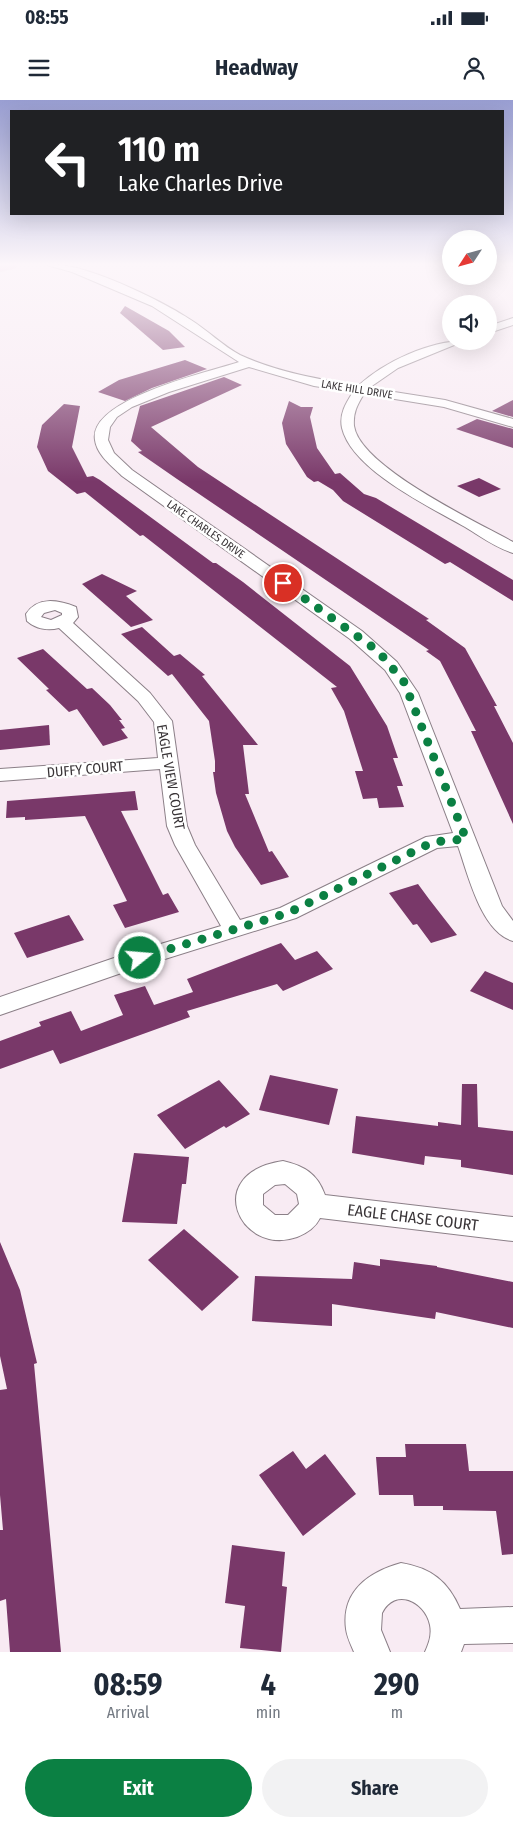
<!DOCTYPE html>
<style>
body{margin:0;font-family:"Fira Sans Condensed",sans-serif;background:#f2f2f3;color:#1f2937;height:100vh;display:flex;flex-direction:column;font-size:19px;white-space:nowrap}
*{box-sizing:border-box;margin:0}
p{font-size:16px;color:#747a83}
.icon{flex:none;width:28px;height:28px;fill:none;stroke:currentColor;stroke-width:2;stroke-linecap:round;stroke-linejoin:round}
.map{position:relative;height:1552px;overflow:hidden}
.drawer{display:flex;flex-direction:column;background:#fff;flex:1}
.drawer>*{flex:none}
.top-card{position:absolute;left:10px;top:10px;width:494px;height:105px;border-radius:0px;box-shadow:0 5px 20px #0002;background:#202124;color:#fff;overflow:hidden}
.needle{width:32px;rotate:234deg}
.buttons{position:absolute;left:442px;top:130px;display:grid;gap:10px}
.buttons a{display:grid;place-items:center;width:55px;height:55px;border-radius:50%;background:#fff;box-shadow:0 5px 20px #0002;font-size:25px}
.pin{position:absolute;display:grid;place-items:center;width:42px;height:42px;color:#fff;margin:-21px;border:2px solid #fff;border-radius:50%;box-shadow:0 1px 5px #0007}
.me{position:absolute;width:55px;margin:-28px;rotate:73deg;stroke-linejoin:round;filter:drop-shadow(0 0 4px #0008)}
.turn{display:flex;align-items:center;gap:18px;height:105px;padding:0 25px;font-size:22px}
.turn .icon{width:65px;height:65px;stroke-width:2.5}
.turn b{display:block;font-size:35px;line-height:42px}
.eta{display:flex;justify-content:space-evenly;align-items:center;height:85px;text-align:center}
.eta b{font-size:30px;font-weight:700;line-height:35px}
.primary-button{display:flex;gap:10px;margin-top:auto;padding:10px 25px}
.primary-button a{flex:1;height:58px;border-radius:30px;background:#0b8043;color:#fff;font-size:20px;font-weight:700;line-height:58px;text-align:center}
.primary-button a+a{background:#f2f2f3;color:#1f2937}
.status{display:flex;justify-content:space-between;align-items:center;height:35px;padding:0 25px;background:#fff;direction:ltr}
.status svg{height:14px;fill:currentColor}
header{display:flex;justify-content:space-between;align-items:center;height:65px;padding:0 25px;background:#fff;font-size:22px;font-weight:700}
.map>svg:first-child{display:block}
.building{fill:#793869}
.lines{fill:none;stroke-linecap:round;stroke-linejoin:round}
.minor-casing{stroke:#8b7f87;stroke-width:2}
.major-casing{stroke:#d0cfcf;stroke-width:1}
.minor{fill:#fff;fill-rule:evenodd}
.major{fill:#daa8cd;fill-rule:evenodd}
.route{stroke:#0b8043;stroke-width:9;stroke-dasharray:0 16.2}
.labels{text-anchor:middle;stroke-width:5;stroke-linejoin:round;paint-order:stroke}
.far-street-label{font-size:11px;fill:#3a3538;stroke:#fff}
.street-label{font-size:14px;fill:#3a3538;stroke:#fff}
.near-street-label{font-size:16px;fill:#3a3538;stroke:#fff}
</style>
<div class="status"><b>08:55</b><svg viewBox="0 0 49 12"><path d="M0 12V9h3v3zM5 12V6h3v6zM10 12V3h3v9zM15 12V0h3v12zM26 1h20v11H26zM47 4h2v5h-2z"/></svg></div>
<header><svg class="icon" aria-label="menu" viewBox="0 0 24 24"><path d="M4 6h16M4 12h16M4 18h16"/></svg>Headway<svg class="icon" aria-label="person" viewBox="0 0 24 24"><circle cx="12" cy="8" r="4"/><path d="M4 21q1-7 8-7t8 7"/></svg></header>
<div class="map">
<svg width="513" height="1552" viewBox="0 0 513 1552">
<rect width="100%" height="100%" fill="#f8ebf3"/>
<g class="building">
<polygon points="125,206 169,231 185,247 163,250 120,213"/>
<polygon points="185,260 207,269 152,288 125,301 98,292 119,280"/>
<polygon points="224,277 242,285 151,327 198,367 429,519 426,520 465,548 497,606 494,606 513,643 513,724 471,631 476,631 440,561 426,551 429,550 177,379 138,352 142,351 131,341 140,306"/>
<polygon points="513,300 513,317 492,311"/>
<polygon points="289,301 301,307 313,307 310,317 317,348 335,374 340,373 364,394 376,398 513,480 513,501 450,462 445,464 343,401 333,390 318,381 314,382 307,377 286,344 282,323"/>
<polygon points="64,304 80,306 72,347 87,377 93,376 100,380 213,463 216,463 243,482 350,566 387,626 398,658 393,658 403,686 397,686 404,707 379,708 377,698 363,699 355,671 363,671 344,611 331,588 337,587 143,435 140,436 85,392 77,394 48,371 37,347 42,325"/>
<polygon points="477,319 513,329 513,348 456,329"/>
<polygon points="479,378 501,389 479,397 457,386"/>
<polygon points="102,474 137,491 126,496 153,520 131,527 82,484"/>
<polygon points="142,527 174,556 180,554 205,575 202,576 258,645 243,645 249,694 245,694 269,752 272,751 289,777 261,785 235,747 227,731 216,693 213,672 215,672 215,661 209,621 172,574 168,576 121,534"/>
<polygon points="43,549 87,589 92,588 110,605 122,620 119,620 125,628 121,629 128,638 103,646 77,609 69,612 46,590 49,589 17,558"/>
<polygon points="49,625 50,645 0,650 0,630"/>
<polygon points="135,691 138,710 121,711 163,795 168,793 179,812 125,828 113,805 127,801 85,716 25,720 25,717 6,718 7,701"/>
<polygon points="418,784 429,799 457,835 431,843 417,824 413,825 389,793"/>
<polygon points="69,815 84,840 27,858 14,833"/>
<polygon points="281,843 295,860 317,851 333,869 283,891 277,884 187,911 190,917 60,964 53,950 0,969 0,941 41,926 39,922 71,911 81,931 123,915 114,895 145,886 154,905 193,892 187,879"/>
<polygon points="485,871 513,883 513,910 470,891"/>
<polygon points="270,975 338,989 329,1025 259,1010"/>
<polygon points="219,980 250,1014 226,1028 224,1026 185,1049 157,1015"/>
<polygon points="462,984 477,984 478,1027 513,1031 513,1075 461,1067 461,1060 425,1056 424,1065 352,1053 356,1016 438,1026 438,1022 461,1025"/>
<polygon points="134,1053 189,1057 186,1084 182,1084 177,1124 122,1122"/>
<polygon points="184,1129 239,1177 202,1211 148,1160"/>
<polygon points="0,1142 20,1190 37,1263 34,1264 61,1552 10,1552 6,1499 0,1501 0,1430 3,1430 0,1395 0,1290 7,1289 0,1256"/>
<polygon points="380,1159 437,1166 437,1167 513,1182 513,1228 436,1212 435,1219 332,1204 332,1226 252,1221 255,1176 352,1179 354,1162 380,1166"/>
<polygon points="405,1344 466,1344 469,1371 513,1371 513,1454 502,1455 496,1411 443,1410 443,1406 414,1406 413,1395 379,1395 376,1357 406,1357"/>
<polygon points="293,1351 306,1369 325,1354 356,1394 303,1436 259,1375"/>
<polygon points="232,1445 285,1452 282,1486 287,1487 281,1552 240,1548 245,1506 225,1503"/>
</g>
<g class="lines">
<defs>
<g id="minor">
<path d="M47,165C80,160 162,201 191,220C207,230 223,246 240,255C277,272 318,279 358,286C385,261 430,241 464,241L398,268L369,288L445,300L513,319V327L444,307L364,294C357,305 353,313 354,326C360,367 477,422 513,442V453C496,448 480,436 465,427C430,407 352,370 342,328C339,314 346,303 353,292L314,286L249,267L169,292L132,307L117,317L110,327L108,340L114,353L132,370L362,531L397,562L418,593L502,806L513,821V841C481,832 468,774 458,746L437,748L296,818L133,869L0,915V897L117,857L221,826L175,745L167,726L160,669L0,681V669L158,658L154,622L138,601L59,528C48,531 36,529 27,521L26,514C38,496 58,500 76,507L78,517L73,523L150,593L172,621L187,726L195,745L240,820L280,808L426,737L453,733L400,593L385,570L350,539L122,376C112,366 97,355 95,340C88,299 209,272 239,262L152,206L72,172ZM55,510L62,513V515L51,520L41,517L44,513Z"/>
<polygon points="513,218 513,225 489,233 489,226"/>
<path d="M283,1061C304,1066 317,1073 325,1095L513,1117V1141L320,1118C315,1128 307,1133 297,1137C240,1157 201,1073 283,1061ZM285,1084L297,1094L299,1104L288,1115H275L263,1105V1094L275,1085Z"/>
<path d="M401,1463C431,1468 448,1481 460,1509L513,1507V1543L464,1544L461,1552H425C429,1543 432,1535 430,1525C425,1501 395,1487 382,1513L381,1530L390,1552H354C351,1545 347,1537 346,1529C341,1491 369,1472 401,1463Z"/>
</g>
<polygon id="major" points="0,165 17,165 15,168 0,172"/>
</defs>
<use href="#minor" class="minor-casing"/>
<use href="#major" class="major-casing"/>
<use href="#minor" class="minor"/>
<use href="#major" class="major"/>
</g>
<linearGradient id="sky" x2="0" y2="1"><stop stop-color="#999ed2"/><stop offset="0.43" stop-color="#fcf6fa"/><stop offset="1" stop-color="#fcf6fa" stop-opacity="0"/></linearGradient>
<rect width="513" height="382" fill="url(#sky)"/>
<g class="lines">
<polyline class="route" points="140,858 288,813 433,742 466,739 404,582 378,551 283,483"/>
</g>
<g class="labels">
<g class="far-street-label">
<text transform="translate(357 289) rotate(9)" y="4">LAKE HILL DRIVE</text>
<text transform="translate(206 429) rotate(35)" y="4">LAKE CHARLES DRIVE</text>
</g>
<g class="street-label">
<text transform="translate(85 669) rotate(-5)" y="5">DUFFY COURT</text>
<text transform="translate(171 677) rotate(80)" y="5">EAGLE VIEW COURT</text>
</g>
<g class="near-street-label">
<text transform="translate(413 1117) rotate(7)" y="6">EAGLE CHASE COURT</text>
</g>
</g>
</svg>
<div class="buttons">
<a><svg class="needle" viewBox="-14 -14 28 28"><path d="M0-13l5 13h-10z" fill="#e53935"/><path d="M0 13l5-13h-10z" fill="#747a83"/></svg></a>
<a><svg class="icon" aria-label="sound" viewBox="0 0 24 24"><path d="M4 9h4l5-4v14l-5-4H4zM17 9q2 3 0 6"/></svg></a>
</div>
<div class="pin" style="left:283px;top:483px;background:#d93025"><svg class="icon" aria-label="arrive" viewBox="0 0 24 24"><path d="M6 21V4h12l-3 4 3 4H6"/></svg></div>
<svg class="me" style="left:140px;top:858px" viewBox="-20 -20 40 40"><circle r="17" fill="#0b8043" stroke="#fff" stroke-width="3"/><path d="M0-11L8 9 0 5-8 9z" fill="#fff"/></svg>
<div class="top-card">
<div class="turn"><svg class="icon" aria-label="left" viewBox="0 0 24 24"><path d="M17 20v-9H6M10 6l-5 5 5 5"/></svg><div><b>110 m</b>Lake Charles Drive</div></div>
</div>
</div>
<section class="drawer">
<div class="eta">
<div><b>08:59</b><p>Arrival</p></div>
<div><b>4</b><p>min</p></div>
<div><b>290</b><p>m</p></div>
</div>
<div class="primary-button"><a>Exit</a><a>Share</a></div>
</section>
